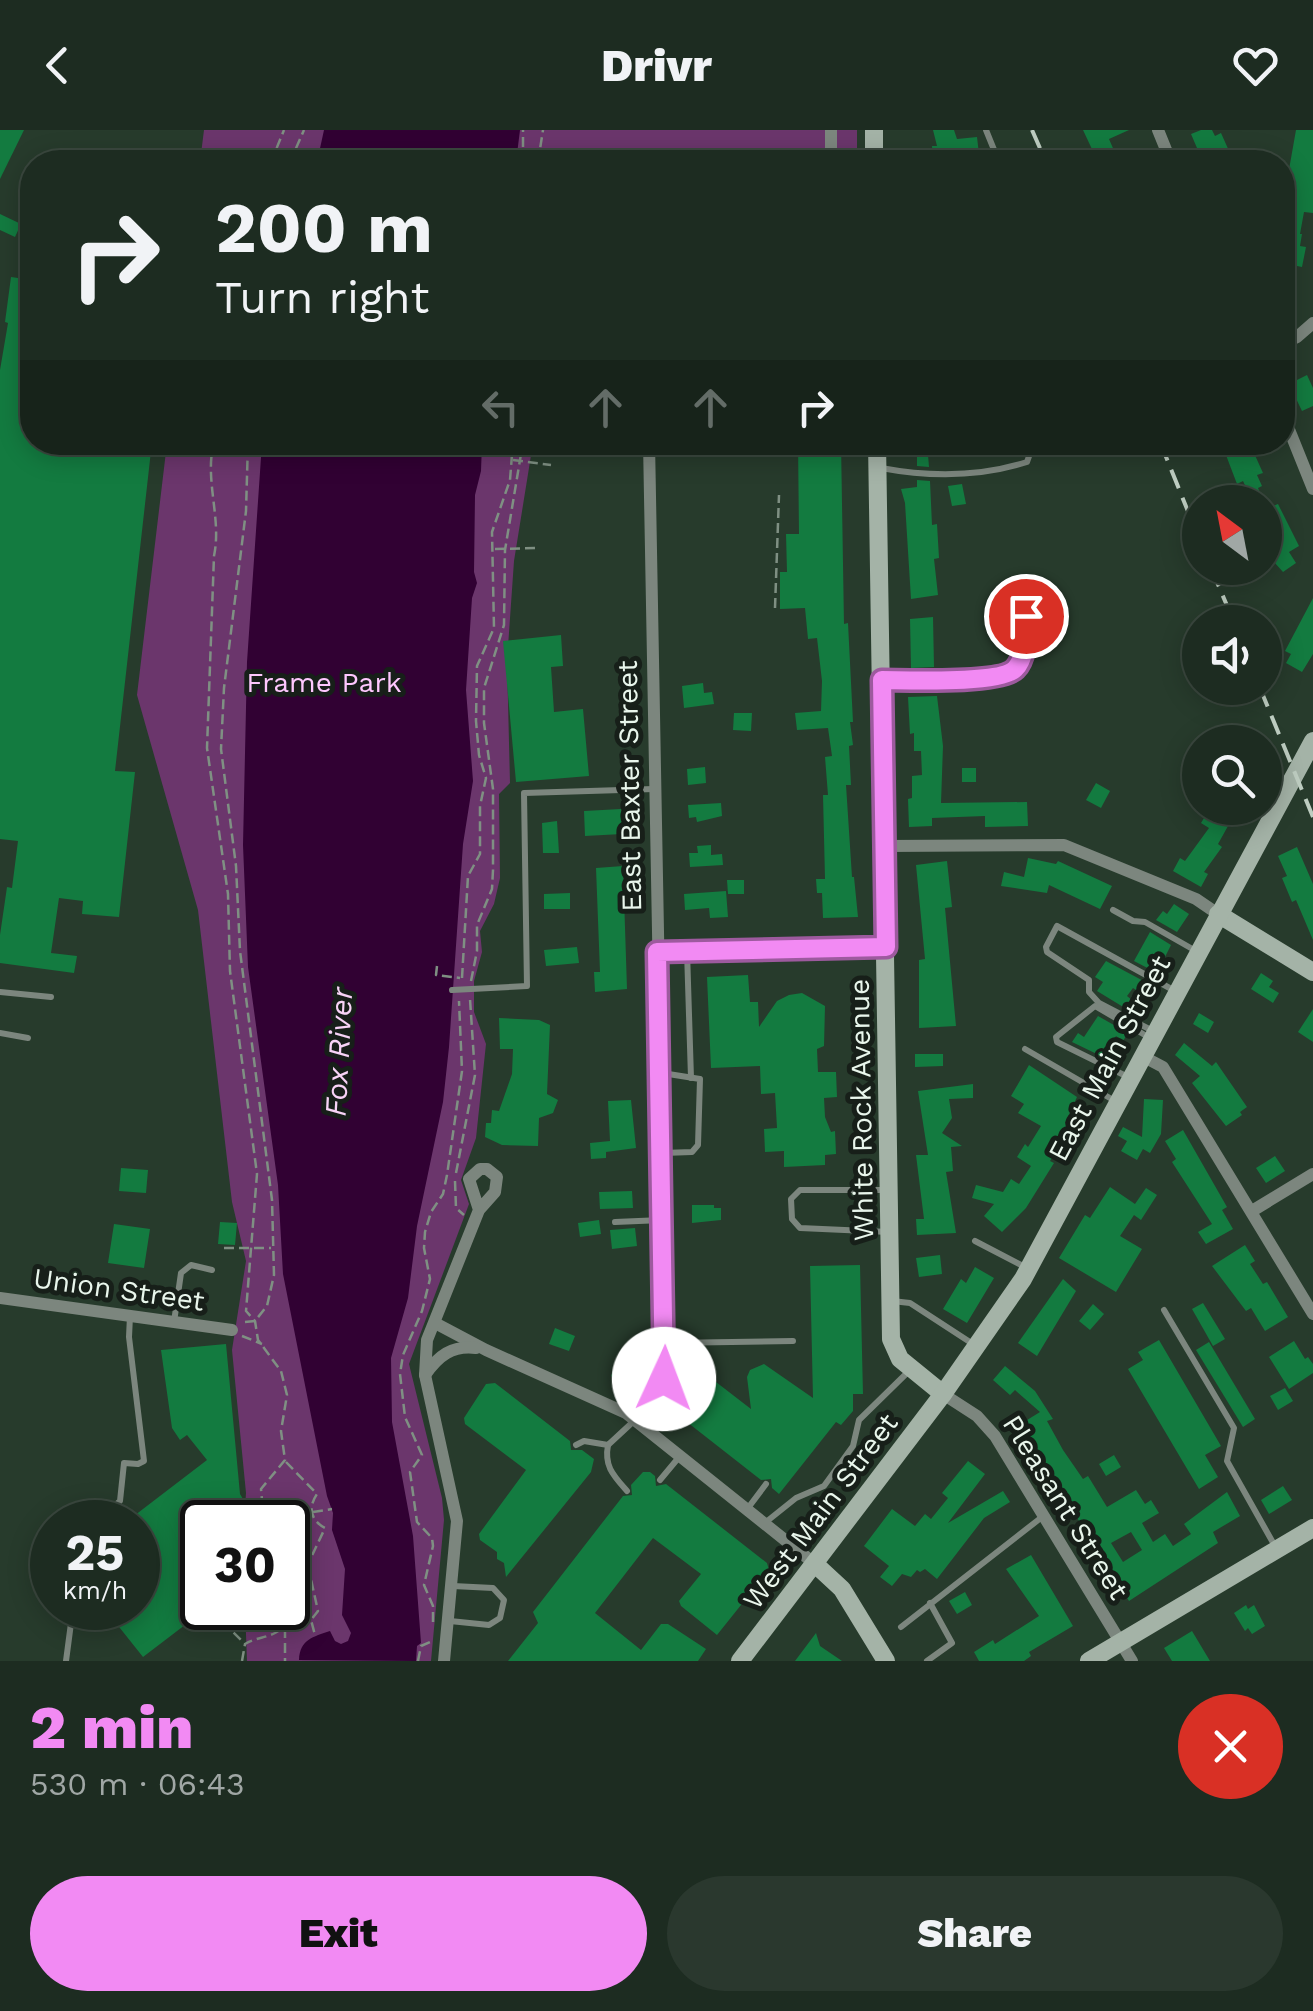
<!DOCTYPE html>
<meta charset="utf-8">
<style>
body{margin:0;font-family:"Work Sans",sans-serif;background:#2a382e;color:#f1f3f6;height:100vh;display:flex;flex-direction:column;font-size:38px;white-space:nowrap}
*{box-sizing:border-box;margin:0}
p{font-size:32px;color:#a0a7a5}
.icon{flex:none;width:55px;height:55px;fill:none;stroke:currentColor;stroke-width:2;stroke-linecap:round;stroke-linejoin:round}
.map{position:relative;height:1531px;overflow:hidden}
.drawer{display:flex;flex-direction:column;background:#1d2c21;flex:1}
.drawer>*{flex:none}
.guide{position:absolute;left:20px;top:20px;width:1275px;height:305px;border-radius:40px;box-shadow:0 5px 25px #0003,0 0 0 2px #3b483f;background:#1d2c21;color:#f1f3f6;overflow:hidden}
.needle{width:65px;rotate:328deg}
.fabs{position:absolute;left:1182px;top:355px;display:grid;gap:20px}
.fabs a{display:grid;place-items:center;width:100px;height:100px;border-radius:50%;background:#1d2c21;box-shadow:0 5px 25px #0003,0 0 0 2px #3b483f;font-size:50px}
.speed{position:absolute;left:30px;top:1370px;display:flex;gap:20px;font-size:50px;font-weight:700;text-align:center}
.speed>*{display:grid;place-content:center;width:130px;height:130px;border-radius:50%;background:#1d2c21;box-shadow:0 5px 25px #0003,0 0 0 2px #3b483f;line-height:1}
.speed small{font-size:25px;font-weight:400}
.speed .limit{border:5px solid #111;border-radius:15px;background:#fff;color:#111}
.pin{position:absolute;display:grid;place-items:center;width:85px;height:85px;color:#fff;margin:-42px;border:5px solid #fff;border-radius:50%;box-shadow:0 2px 10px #0007}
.me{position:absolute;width:110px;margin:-55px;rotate:2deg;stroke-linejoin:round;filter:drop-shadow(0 0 8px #0008)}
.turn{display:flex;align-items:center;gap:35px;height:210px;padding:0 30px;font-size:45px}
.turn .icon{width:130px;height:130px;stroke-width:2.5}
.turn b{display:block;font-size:70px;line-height:85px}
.lanes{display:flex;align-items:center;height:95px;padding:0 30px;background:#0003;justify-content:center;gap:50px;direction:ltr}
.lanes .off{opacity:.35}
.round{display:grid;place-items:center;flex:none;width:105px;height:105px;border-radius:52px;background:#2a382e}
.head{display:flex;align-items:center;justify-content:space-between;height:170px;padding:0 30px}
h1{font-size:60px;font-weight:800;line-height:75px;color:#f28af3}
.primary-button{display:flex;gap:20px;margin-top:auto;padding:20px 30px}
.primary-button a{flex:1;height:115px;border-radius:60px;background:#f28af3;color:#111;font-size:40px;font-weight:800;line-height:115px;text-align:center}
.primary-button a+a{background:#2a382e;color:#f1f3f6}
header{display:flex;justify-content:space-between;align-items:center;height:130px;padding:0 30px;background:#1d2c21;font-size:45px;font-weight:800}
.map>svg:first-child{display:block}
.green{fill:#6b366c}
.water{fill:#310133}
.building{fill:#137b40;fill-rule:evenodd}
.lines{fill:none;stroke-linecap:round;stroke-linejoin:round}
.path{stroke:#7f9083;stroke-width:2.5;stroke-dasharray:10 5;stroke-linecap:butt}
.lane{stroke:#7c867e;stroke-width:6}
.street{stroke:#7c867e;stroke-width:12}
.secondary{stroke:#a4b3a7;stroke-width:18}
.rail{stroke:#becdc1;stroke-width:4;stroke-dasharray:20 10;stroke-linecap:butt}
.route-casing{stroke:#9d5a9e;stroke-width:25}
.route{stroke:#f28af3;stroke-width:18}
.labels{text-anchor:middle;stroke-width:10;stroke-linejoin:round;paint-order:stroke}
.park-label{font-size:28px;fill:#fec7fe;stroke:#171f19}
.street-label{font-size:28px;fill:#e9f6ec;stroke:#171f19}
.water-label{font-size:30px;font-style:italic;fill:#f8d3f7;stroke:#171f19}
</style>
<header><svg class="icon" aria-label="back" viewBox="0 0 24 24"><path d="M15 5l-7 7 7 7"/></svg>Drivr<svg class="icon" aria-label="heart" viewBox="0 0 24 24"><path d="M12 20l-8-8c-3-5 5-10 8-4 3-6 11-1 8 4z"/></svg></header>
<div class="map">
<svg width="1313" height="1531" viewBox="0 0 1313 1531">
<rect width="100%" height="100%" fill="#273b2c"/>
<g class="green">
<polygon points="204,0 857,0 857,32 200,32"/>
<polygon points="167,313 533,313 514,431 507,531 510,653 499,664 500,748 494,774 480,801 482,822 474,851 474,882 486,914 476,1008 461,1050 469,1074 409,1234 442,1368 444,1390 431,1531 247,1531 245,1478 288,1478 288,1392 244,1392 246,1363 232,1220 246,1131 232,1072 198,780 137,565"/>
</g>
<g class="water">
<polygon points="324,0 520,0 516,32 317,32"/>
<path d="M262,313H482L481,341L475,365L474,442L477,453L472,468L466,560L473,651L463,714L449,917L443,972L417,1096L408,1168L391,1228L392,1292L413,1406L421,1513L417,1516L416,1531L299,1530C300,1509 313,1507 330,1501L335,1511L341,1514L348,1511L351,1503L342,1485L345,1439L332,1400L333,1383L327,1366L283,1144L278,1055L248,837L243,715L247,532Z"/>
</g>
<g class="building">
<polygon points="0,0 24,0 0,49"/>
<polygon points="933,0 954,0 957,9 977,7 979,24 954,27 954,32 933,32 932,16 937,16"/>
<polygon points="1083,0 1129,0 1109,9 1119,32 1098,32"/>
<polygon points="1201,0 1212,0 1215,6 1221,3 1234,32 1203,32 1191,4"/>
<polygon points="1296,0 1313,0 1313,83 1304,82 1300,104 1302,104 1300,116 1306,117 1302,137 1282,133 1282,113 1288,92 1286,92 1288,80 1282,79"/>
<polygon points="0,84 21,94 15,107 0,100"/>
<polygon points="11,147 32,150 32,312 152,312 115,641 135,642 119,787 82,784 83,771 59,768 51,823 77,826 74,843 0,833 0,805 7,757 12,758 18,711 0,709 0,240 8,193 5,192"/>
<polygon points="1307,245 1313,258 1313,276 1302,281 1289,254"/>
<polygon points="798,312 841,312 844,494 848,493 853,592 850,592 853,615 849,616 851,655 846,655 852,747 854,747 858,787 823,788 822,763 817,763 816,749 825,749 823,665 828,665 825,627 832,626 828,598 797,600 795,583 821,581 822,551 817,508 808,509 805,478 780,479 780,442 787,442 786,404 799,404"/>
<polygon points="917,312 927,312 929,337 917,336"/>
<polygon points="1221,312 1249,312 1263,343 1257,345 1262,356 1258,358 1264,372 1253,372 1243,351 1237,354"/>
<polygon points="917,350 930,351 932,395 937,394 939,428 934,429 938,465 911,469 905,373 901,359 917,357"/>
<polygon points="962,354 966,374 952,376 948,356"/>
<polygon points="1278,374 1299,416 1289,422 1296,433 1283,442 1265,422 1265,376 1266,379"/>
<polygon points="1313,468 1313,524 1302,542 1286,533 1291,524 1285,521"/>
<polygon points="933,487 934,537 911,538 910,489"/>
<polygon points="561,505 563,536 551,537 554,582 583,579 589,646 516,652 503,511"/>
<polygon points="703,553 704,563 712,562 714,574 684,578 682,556"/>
<polygon points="937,566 943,616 941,673 1027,672 1028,696 985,697 985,686 932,688 932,696 909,697 908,669 912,668 912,646 922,645 921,621 914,621 914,603 910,604 908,567"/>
<polygon points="734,583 752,583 751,601 733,600"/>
<polygon points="705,637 706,653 688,655 687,639"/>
<rect x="962" y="638" width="14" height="14"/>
<polygon points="1096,653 1110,661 1101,678 1086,670"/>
<polygon points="721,673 722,686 697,692 696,687 689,688 688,675"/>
<polygon points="1210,678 1238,678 1218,714 1222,717 1204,742 1208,744 1201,757 1173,741 1180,728 1185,731 1209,698 1201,693"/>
<polygon points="621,679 622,704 585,706 584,681"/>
<polygon points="557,691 559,723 543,723 542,693"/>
<polygon points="711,715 711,725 722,724 723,735 690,737 689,723 698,723 697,716"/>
<polygon points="1297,717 1313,754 1313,810 1296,770 1292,772 1282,748 1287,746 1278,726"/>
<polygon points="1028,728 1056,734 1058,731 1112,756 1100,779 1049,755 1047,763 1001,756 1004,742 1024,747"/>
<polygon points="947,731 952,777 945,778 956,896 919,898 919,830 925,829 916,735"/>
<polygon points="623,736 627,859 595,862 594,842 600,842 596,738"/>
<polygon points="727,750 744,750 744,764 728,764"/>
<polygon points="726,761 728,787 710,788 709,778 685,780 684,764"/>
<polygon points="570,763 570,779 544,779 544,764"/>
<polygon points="1174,774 1189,784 1177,802 1156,790 1163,781 1167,784"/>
<polygon points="1150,802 1171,815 1157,843 1134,831"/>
<polygon points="577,817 579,833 546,836 544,820"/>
<polygon points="1106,831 1151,855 1144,865 1133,858 1127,866 1138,875 1133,883 1097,861 1103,852 1095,847"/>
<polygon points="1261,843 1273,851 1269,857 1279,863 1273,873 1251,859"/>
<polygon points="748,845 750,872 758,872 759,897 777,871 789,865 802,863 825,876 824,916 817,919 818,942 836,942 837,967 824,968 825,987 831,1002 835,1001 836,1024 825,1025 825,1035 784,1037 784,1021 765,1022 764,999 777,998 775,963 761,964 760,936 711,938 707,847"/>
<polygon points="1313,879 1313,912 1298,902"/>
<polygon points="1199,883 1214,892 1208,903 1193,894"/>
<polygon points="1098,886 1128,903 1123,911 1116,906 1103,927 1072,912 1078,903 1084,907"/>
<polygon points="499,888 539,890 550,895 547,964 558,970 553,983 539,988 538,1016 502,1015 485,1007 486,993 491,993 492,980 499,981 512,944 513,919 500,919"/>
<polygon points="1184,913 1212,936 1216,932 1247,977 1240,982 1242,985 1226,996 1192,953 1200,946 1175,925"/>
<polygon points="915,924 943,924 943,936 915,937"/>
<polygon points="1029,935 1077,967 1065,993 1072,997 1050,1031 1054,1033 1026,1078 1002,1102 984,1086 994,1074 972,1068 976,1055 1003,1062 1011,1049 1019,1054 1031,1036 1017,1027 1025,1014 1028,1017 1041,996 1018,983 1024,974 1011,966"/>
<polygon points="973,954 973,968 949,969 952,988 942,1003 962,1016 951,1017 953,1041 946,1042 956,1103 917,1105 916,1089 924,1089 916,1025 928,1025 918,961"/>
<polygon points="1144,969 1163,970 1161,1004 1150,1023 1143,1019 1137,1030 1121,1021 1127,1011 1118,1006 1123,997 1142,1007"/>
<polygon points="631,970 636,1018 606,1022 606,1028 591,1029 590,1013 610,1011 608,971"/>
<polygon points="1183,1000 1227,1077 1222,1080 1233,1099 1206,1114 1198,1102 1212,1094 1172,1032 1176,1029 1165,1011"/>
<polygon points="1275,1026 1285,1041 1266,1053 1256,1038"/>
<polygon points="121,1038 148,1040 146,1063 119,1061"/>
<polygon points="1110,1057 1135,1074 1146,1058 1157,1065 1141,1090 1134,1085 1120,1106 1142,1119 1116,1162 1059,1128 1085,1085 1090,1088"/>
<polygon points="632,1061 633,1078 600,1079 599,1062"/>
<polygon points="692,1075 714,1075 714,1078 721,1078 721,1090 692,1093"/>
<polygon points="599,1090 601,1104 580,1107 578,1093"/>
<polygon points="220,1092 237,1093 235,1115 218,1114"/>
<polygon points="114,1094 150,1099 144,1138 108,1133"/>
<polygon points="635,1098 637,1116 612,1119 610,1100"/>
<polygon points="1245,1115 1255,1131 1250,1134 1263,1154 1267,1152 1288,1187 1265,1201 1251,1178 1246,1181 1212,1136"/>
<polygon points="940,1125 942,1144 919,1147 916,1128"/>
<polygon points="860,1135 863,1264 853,1264 853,1281 841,1295 836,1292 779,1364 772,1358 771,1349 761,1350 678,1285 689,1270 700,1269 698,1259 702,1254 716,1252 751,1279 747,1247 750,1240 764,1234 813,1268 810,1136"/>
<polygon points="975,1137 994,1148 967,1193 943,1179 961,1149 966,1153"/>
<polygon points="1063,1149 1076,1161 1037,1226 1018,1213"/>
<polygon points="1203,1173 1225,1209 1213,1216 1192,1179"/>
<polygon points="1093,1174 1104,1184 1090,1200 1079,1191"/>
<polygon points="555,1198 575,1206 569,1221 549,1214"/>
<polygon points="1159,1210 1221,1316 1205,1325 1218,1347 1199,1359 1128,1239 1143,1230 1138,1222"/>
<polygon points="1294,1211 1305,1229 1308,1227 1313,1234 1313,1243 1289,1259 1269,1227"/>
<polygon points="1209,1212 1255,1289 1243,1297 1196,1220"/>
<polygon points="226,1214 240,1364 243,1369 227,1380 236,1392 202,1392 202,1478 225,1478 231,1486 214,1498 202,1482 143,1527 104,1478 138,1478 138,1392 126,1392 207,1330 187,1305 180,1310 172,1298 161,1220"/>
<polygon points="617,1233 631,1240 630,1244 635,1257 611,1246"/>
<path d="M1005,1236L1035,1261L1053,1289L1047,1291L1063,1320L1083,1349L1088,1346L1107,1377L1136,1360L1145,1374L1151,1370L1159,1383L1142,1393L1153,1412L1165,1404L1173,1416L1191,1404L1184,1394L1227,1362L1240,1386L1213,1402L1218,1413L1129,1471L1019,1295L1040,1282L1015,1260L1010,1265L993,1250ZM1131,1402L1142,1420L1123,1432L1111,1413Z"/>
<polygon points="495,1253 570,1311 571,1320 582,1320 594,1329 591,1342 506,1447 504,1433 497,1429 497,1422 480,1410 479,1404 526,1340 465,1294 464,1288 486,1254"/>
<polygon points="1285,1258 1293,1271 1278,1280 1270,1266"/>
<polygon points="1114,1325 1121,1337 1106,1346 1099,1334"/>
<polygon points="968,1331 985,1344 948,1393 1003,1361 1010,1372 984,1388 937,1449 925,1439 920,1442 917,1440 911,1447 902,1444 892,1456 880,1447 889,1436 864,1416 892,1379 915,1396 925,1384 931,1389 948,1368 942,1363"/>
<polygon points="643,1342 650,1342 655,1346 656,1356 666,1354 767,1433 769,1440 717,1505 681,1476 679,1471 701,1444 653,1408 595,1483 641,1520 661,1494 668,1494 706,1519 698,1531 508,1531 538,1493 533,1482 623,1366 632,1365 631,1355"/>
<polygon points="1283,1356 1292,1370 1269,1384 1261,1370"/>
<polygon points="1031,1425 1073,1496 1029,1522 1031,1526 1024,1531 979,1531 974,1522 993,1510 995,1514 1039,1486 1006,1439"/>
<polygon points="965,1462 972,1475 957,1484 949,1471"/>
<polygon points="1246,1475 1248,1479 1254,1475 1265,1496 1252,1504 1248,1498 1245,1501 1234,1483"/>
<polygon points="1192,1501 1210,1531 1172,1531 1164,1518"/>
<polygon points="816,1503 820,1516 842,1531 795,1531"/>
</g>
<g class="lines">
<g class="path">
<polyline points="271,32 284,0"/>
<polyline points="290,32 304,0"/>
<polyline points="523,32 523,0"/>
<polyline points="538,32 543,0"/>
<path d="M214,312C204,350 222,388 214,426L207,618L228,764L230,841L257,1044L246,1181L255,1191L258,1210L281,1241L287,1265L281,1301L285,1330L261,1359L264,1392"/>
<polyline points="513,330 551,335"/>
<polyline points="495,419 538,418"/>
<polyline points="775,478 779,365"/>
<polyline points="437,836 436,845 460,848"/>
<polyline points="462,848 468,746 480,724 480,676 486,648 479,625 476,591 477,536 494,498 492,402 510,350 513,312"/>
<polyline points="471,851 477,821 477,795 492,759 493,740 493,659 484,593 484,558 504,495 505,420 523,312"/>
<polyline points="456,1043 475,945 470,869"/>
<polyline points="455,1051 456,1078 464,1085"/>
<polyline points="224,1118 271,1118"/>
<polyline points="245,1192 255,1191 267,1176 274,1145 272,1070 240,821 236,736 221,619 224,558 246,381 248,312"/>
<polyline points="242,1206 262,1214"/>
<path d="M286,1332L317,1364C308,1377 310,1390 325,1398L308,1434L292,1441"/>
<polyline points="313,1382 332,1379"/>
<polyline points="308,1436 318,1481 311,1490 315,1505"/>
<polyline points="293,1491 310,1490"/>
<polyline points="223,1492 244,1513"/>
<polyline points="433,1492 433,1476 424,1455 433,1416 432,1408 417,1392 410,1342 422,1325 405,1287 400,1244 403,1225 422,1181 430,1149 424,1118 425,1102 431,1082 443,1064 447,1045 462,941 459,871"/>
<polyline points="285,1498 285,1531"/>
<path d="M242,1531L245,1514C255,1508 265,1508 275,1503C303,1487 304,1459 288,1434"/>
<polyline points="418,1531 421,1516 430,1512"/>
</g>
<g class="lane">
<polyline points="986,0 999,32"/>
<path d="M881,338C929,347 980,347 1027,332L1034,312"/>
<polyline points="1113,780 1133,791 1145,792 1196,821"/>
<polyline points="658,821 881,817"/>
<polyline points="687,821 691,948"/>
<polyline points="452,860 527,856 524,663 654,659"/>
<polyline points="0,862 51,867"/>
<polyline points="1153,901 1099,873 1089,862 1089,850 1047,822 1046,817 1057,796 1175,861"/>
<polyline points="0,903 28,908"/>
<polyline points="1025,919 1115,971"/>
<polyline points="662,943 700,949 698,1015 692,1022 663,1023"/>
<polyline points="1128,947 1057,912 1056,907 1095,876 1150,908"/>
<polyline points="888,1060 800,1060 791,1069 792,1089 800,1098 889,1102"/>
<polyline points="615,1092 662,1090"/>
<polyline points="975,1111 1027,1138"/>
<polyline points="892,1171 910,1173 976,1216"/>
<polyline points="1164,1180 1234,1298 1227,1331 1276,1418"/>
<polyline points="174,1192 181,1143 191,1135 212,1140"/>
<polyline points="667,1213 793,1211"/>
<polyline points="664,1249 694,1265"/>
<polyline points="576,1315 584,1311 608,1315 635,1290"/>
<path d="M608,1315C604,1336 613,1345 627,1361"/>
<polyline points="660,1350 680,1326"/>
<polyline points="748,1378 766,1354"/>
<polyline points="96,1392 120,1371 124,1333 138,1334 144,1331 129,1207 130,1186"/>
<polyline points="766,1392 796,1368 824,1356 853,1316 859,1290 910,1240"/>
<polyline points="450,1491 489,1495 500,1488 504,1470 493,1458 453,1456"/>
<polyline points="901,1497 1042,1387"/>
<polyline points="66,1531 73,1478"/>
<polyline points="927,1531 952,1513 930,1473"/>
</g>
<g class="street">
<polyline points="1158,0 1171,32"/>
<polyline points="831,32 831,0"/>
<polyline points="1282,214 1297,207 1313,193"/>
<polyline points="1282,282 1313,359"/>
<path d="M882,550L1002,547C1032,530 1025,488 1027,457"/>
<polyline points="885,716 1064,715 1196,769 1218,784"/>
<polyline points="1142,926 1163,937 1313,1184"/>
<polyline points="1252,1081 1313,1044"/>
<polyline points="0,1168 232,1200"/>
<polyline points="435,1193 486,1220 626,1283 815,1434"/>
<path d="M425,1245C438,1226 452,1215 476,1218"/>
<polyline points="943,1264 977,1286 995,1306 1132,1531"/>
<polyline points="636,1290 659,1259 666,1237 649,312"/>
<polyline points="444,1531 457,1391 425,1245 427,1210 479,1080 495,1062 497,1047 487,1039 480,1039 469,1049 479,1080"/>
</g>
<g class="secondary">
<polyline points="874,32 874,0"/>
<polyline points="877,312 891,1209 900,1229 943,1264"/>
<polyline points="1218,784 1313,842"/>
<polyline points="815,1434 842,1459 886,1531"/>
<polyline points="740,1531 943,1264 1023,1149 1313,611"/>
<polyline points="1089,1531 1313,1398"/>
</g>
<g class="rail">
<polyline points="1032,0 1046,32"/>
<polyline points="1160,312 1200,411"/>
<polyline points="1211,438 1234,492"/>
<polyline points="1260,558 1313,687"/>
</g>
</g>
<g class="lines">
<defs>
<path id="route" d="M664,1249L657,822L886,817L882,550C906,550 1000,554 1015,539C1027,527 1025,502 1026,486"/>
</defs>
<use href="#route" class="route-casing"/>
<use href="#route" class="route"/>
</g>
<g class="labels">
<g class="park-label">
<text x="324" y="562">Frame Park</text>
</g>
<g class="street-label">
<text transform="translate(629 656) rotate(-91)" y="10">East Baxter Street</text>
<text transform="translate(1109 928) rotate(-62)" y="10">East Main Street</text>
<text transform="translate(861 980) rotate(-91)" y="10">White Rock Avenue</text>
<text transform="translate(119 1159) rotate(8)" y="10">Union Street</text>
<text transform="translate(1066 1377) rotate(58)" y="10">Pleasant Street</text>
<text transform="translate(820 1381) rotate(-53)" y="10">West Main Street</text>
</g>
<g class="water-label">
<text transform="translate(339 922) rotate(-87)" y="10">Fox River</text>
</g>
</g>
</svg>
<div class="fabs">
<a><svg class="needle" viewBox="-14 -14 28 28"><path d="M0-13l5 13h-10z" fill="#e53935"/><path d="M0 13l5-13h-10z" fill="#a0a7a5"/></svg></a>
<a><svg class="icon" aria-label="sound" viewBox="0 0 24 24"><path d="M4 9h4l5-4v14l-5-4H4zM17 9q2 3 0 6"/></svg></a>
<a><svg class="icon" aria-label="search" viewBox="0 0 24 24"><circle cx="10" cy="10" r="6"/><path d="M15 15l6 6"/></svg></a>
</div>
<div class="speed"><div>25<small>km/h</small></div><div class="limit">30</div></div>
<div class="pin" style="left:1026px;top:486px;background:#d93025"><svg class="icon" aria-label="arrive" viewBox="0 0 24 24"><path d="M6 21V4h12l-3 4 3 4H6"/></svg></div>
<svg class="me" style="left:664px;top:1249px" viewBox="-20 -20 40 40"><circle r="19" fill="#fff"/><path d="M0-13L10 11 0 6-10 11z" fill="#f28af3"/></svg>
<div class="guide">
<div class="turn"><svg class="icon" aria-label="right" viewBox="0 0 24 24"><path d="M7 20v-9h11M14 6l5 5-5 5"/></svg><div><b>200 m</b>Turn right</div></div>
<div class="lanes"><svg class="icon off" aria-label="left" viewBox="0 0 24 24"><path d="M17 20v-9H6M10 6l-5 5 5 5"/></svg><svg class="icon off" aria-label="ahead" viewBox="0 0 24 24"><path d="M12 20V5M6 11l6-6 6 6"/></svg><svg class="icon off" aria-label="ahead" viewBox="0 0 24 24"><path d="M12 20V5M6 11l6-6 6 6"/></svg><svg class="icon" aria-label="right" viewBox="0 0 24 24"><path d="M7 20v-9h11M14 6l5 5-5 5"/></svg></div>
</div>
</div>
<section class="drawer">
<div class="head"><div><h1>2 min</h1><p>530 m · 06:43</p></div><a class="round" style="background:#d93025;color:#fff"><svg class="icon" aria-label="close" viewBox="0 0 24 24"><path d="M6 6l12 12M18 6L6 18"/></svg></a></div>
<div class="primary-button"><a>Exit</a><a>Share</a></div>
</section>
